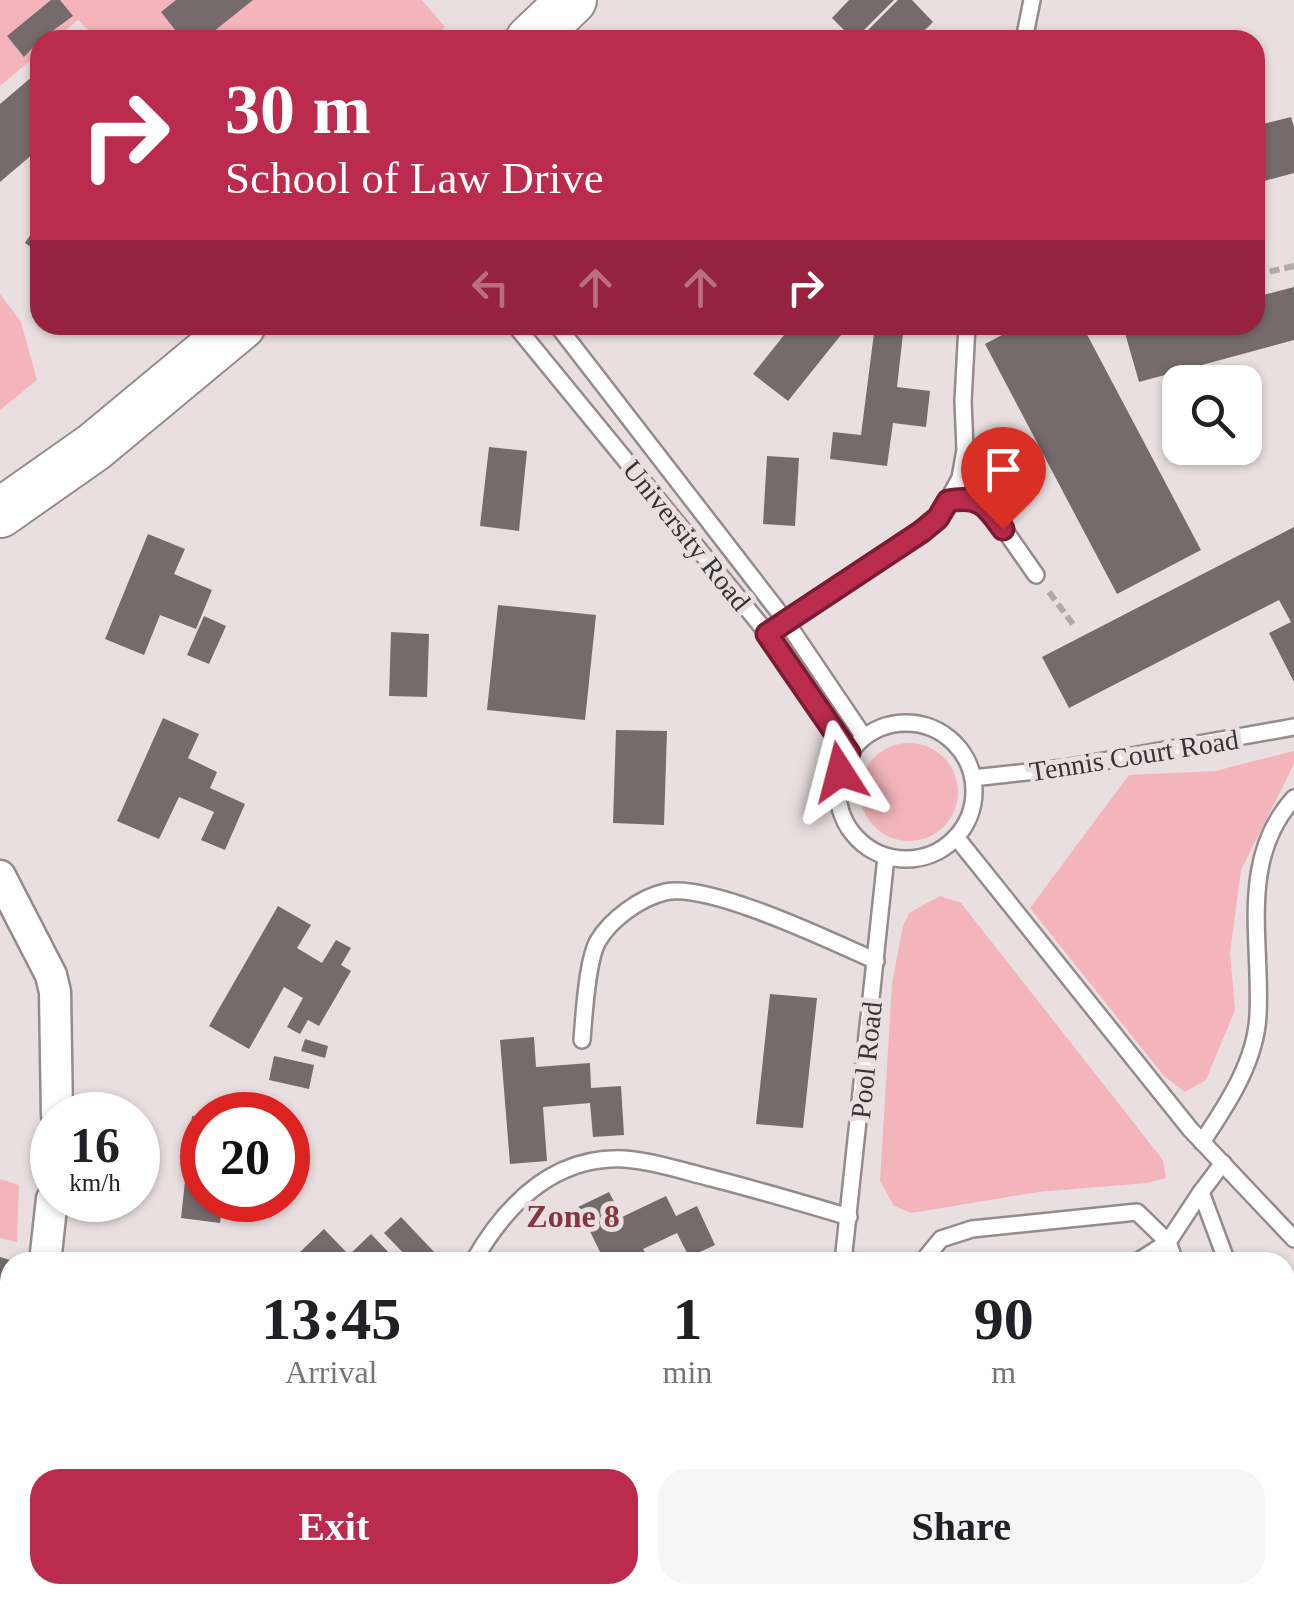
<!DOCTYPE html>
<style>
body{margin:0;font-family:"Times New Roman",serif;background:#f6f6f6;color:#202124;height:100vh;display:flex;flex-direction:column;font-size:38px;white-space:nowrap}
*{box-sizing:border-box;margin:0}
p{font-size:32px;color:#757577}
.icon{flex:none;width:55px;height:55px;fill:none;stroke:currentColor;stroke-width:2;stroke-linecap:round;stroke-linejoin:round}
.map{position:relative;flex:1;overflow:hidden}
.details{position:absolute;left:0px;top:1252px;width:1295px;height:352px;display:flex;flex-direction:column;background:#fff;border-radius:30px 30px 0 0;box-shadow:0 2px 8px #0004}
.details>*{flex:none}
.banner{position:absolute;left:30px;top:30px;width:1235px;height:305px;border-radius:30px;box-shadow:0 2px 8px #0004;background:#bb2b4e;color:#fff;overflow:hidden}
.controls{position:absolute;left:1162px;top:365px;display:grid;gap:20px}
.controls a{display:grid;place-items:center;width:100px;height:100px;border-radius:20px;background:#fff;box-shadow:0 2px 8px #0004;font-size:50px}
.speed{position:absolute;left:30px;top:1092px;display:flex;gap:20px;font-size:50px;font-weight:700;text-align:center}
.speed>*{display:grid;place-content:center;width:130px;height:130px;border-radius:50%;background:#fff;box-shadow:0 2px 8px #0004;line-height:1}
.speed small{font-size:25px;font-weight:400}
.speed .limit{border:15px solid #d22;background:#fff;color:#111}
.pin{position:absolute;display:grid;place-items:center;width:85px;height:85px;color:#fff;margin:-102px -42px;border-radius:50% 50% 50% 0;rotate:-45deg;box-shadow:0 0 10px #0007}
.pin .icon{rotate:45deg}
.me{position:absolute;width:110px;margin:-55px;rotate:351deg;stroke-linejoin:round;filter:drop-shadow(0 0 8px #0008)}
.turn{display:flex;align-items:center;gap:35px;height:210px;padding:0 30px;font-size:45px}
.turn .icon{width:130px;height:130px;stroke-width:2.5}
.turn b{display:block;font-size:70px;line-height:85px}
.lanes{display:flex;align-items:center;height:95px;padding:0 30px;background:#0003;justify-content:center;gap:50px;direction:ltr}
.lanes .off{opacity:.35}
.eta{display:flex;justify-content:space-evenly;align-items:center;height:170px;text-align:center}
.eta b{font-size:60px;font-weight:600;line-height:70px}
.button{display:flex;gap:20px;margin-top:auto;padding:20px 30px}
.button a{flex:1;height:115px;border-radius:30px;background:#bb2b4e;color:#fff;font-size:40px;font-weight:600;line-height:115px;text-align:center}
.button a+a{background:#f6f6f6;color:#202124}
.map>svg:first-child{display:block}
.green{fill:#f3b5bb}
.building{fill:#756b6c}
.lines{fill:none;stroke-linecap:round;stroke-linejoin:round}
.service-casing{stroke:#968b8c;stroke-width:20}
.minor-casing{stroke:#968b8c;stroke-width:35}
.primary-casing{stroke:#968b8c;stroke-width:52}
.path{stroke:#b1a8a9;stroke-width:6;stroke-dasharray:10 5;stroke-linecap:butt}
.service{stroke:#fff;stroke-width:15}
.minor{stroke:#fff;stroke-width:30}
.primary{stroke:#fff;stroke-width:48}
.route-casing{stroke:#7a1c33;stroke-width:25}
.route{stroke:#bb2b4e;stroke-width:18}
.labels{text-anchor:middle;stroke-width:10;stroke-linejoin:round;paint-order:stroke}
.street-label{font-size:28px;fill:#383334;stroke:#eadfe0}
.quarter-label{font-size:32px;font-weight:bold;fill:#803843;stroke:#eadfe0}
</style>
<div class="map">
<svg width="1294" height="1604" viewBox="0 0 1294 1604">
<rect width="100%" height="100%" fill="#eadfe0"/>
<g class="green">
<polygon points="0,0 422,0 445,27 429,40 98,40 78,20 54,40 40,40 40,52 0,86"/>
<polygon points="0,294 21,322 37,380 0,410"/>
<circle cx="909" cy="792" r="49"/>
<polygon points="1294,751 1294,764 1241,870 1230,953 1235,1010 1206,1080 1185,1092 1164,1076 1030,908 1129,775 1215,771"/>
<polygon points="940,896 961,903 1163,1160 1166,1178 1147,1183 1038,1192 911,1213 894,1206 880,1181 892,984 903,926 909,913"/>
<polygon points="0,1179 19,1185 17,1242 0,1238"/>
</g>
<g class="building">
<polygon points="51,0 60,0 73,16 40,40 24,57 7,36"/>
<polygon points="176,0 253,0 203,40 183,40 161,12"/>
<polygon points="849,0 894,0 854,40 832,18"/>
<polygon points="898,0 912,0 933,22 915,40 858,40"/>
<polygon points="40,70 40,148 0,182 0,104"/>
<polygon points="1291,117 1294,127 1294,173 1264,181 1260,167 1255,168 1255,126"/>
<polygon points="40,220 40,253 25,243"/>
<polygon points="1294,287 1294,340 1139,382 1125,333 1154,325 1255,325 1255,297"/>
<polygon points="792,325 849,325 788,401 753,374"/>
<polygon points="875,325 904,325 897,387 930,391 926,427 893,423 887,466 830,459 833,432 861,435"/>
<polygon points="1021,325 1082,325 1201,550 1117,594 985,344"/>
<polygon points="489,447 527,451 519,531 480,526"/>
<polygon points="767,456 799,458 795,526 763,524"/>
<polygon points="1294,527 1294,682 1269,633 1291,622 1279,600 1069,708 1042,657"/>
<polygon points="148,534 185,549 174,574 212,590 196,629 160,615 144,655 105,639"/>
<polygon points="498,605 596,615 585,720 487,710"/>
<polygon points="204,616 226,626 209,664 187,655"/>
<polygon points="391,632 429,634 427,697 389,696"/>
<polygon points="163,718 199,734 188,758 217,772 210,788 245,804 225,850 201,840 214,812 179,797 159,839 117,821"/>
<polygon points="616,730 667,731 664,825 613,823"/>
<polygon points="278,906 311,925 297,948 322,963 336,940 351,948 341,965 351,971 319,1026 308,1020 300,1034 287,1027 303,998 284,987 249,1049 209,1026"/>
<polygon points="770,994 817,998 803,1128 756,1124"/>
<polygon points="534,1037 536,1067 590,1063 591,1088 621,1086 624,1135 593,1137 590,1103 543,1107 547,1161 510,1164 500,1040"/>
<polygon points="305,1039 328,1046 325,1058 301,1051"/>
<polygon points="274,1056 314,1065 309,1089 269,1080"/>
<polygon points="192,1116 202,1117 202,1200 223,1200 220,1223 181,1218"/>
<polygon points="609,1192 622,1217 666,1196 676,1216 697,1206 715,1245 689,1257 677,1233 643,1249 650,1262 605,1262 578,1207"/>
<polygon points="401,1217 437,1255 429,1262 412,1262 384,1233"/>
<polygon points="324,1229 349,1255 371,1234 395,1259 391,1262 310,1262 300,1252"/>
<polygon points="0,1257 10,1260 8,1369 0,1367"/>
<polygon points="1294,1327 1294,1372 1285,1350 1285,1329"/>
<polygon points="0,1433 10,1434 10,1452 0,1452"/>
<polygon points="3,1456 10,1457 10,1487 0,1486"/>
<rect x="68" y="1595" width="46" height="9"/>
<polygon points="619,1595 637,1595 640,1604 594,1604"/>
<polygon points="698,1595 797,1595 800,1604 783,1604 782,1601 773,1604 701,1604"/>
</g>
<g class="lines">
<defs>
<g id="service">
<polyline points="1024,40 1032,0"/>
<polyline points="515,325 767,633 849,753"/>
<polyline points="557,325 785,620 864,737"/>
<polyline points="948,501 966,497 987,505 1036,575"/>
<polyline points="779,625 938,518 960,478 965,450 963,401 967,325"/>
<circle cx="906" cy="791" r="68"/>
<polyline points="973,778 1064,768 1294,727"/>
<polyline points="956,837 1190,1129 1294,1239"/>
<path d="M582,1040C584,1016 587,960 598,941C611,919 640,898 665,892C709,882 833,942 876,961"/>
<path d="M1202,1142C1227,1105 1256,1061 1258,1015C1262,940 1238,860 1294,798"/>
<polyline points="1223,1163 1201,1192 1227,1262"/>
<path d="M473,1262C505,1206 553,1156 624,1159C652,1161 680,1170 707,1177C755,1189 802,1203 849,1217"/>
<polyline points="843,1262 886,857"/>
<polyline points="927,1262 927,1256 941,1239 972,1229 1137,1212 1168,1242 1175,1262"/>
<polyline points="1137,1262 1168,1242 1201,1192"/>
<polyline points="0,1380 10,1381"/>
<polyline points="832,1595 835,1604"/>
<polyline points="1139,1595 1143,1604"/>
<polyline points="952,1602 953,1604"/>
</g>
<g id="minor">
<polyline points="0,876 51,975 55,992 57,1115"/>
<polyline points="45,1262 52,1199"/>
<polyline points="7,1604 10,1575"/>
</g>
<g id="primary">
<polyline points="530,40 572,0"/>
<polyline points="0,513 94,447 241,325"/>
</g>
</defs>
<use href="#service" class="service-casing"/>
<use href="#minor" class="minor-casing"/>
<use href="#primary" class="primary-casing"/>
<g class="path">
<polyline points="1255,275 1294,266"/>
<polyline points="1049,592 1075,627"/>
</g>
<use href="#service" class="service"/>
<use href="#minor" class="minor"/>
<use href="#primary" class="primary"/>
</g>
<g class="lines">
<defs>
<path id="route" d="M840,772L849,753L767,634L921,532L938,518L948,501C979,495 986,505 1003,529"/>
</defs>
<use href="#route" class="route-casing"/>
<use href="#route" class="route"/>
</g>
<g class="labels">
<g class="street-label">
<text transform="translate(687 535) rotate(51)" y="10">University Road</text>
<text transform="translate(1134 755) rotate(-9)" y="10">Tennis Court Road</text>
<text transform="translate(866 1060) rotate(-84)" y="10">Pool Road</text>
</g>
<g class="quarter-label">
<text x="573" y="1227">Zone 8</text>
</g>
</g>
</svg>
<div class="controls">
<a><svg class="icon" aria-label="search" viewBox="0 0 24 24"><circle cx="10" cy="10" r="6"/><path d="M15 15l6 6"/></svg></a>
</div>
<div class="speed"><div>16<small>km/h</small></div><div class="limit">20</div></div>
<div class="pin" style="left:1003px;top:529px;background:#d93025"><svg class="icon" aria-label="arrive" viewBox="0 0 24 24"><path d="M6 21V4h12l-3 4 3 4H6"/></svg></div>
<svg class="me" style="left:840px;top:772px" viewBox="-20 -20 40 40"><path d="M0-17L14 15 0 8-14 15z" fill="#bb2b4e" stroke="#fff" stroke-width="4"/></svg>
<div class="banner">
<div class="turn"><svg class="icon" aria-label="right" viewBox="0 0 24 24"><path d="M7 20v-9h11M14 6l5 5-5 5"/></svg><div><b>30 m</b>School of Law Drive</div></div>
<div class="lanes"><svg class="icon off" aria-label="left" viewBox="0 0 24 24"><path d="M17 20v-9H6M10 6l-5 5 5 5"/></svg><svg class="icon off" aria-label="ahead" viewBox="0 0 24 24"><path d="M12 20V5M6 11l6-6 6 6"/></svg><svg class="icon off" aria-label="ahead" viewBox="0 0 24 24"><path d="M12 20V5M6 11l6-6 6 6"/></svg><svg class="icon" aria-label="right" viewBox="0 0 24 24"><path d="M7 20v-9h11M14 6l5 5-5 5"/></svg></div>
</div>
<section class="details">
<div class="eta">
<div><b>13:45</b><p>Arrival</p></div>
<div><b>1</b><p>min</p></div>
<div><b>90</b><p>m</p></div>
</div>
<div class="button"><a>Exit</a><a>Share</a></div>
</section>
</div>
